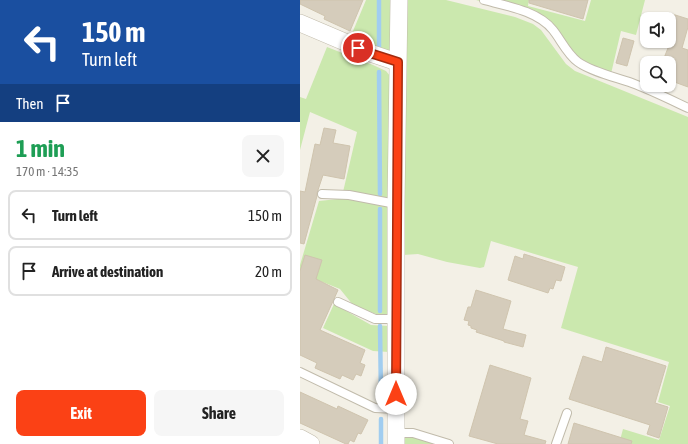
<!DOCTYPE html>
<meta charset="utf-8">
<style>
body{margin:0;font-family:"Asap Condensed",sans-serif;background:#f6f6f6;color:#222;height:100vh;display:flex;flex-direction:column;font-size:15px;white-space:nowrap}
*{box-sizing:border-box;margin:0}
p{font-size:13px;color:#767676}
.icon{flex:none;width:22px;height:22px;fill:none;stroke:currentColor;stroke-width:2;stroke-linecap:round;stroke-linejoin:round}
.map{position:relative;flex:1;overflow:hidden}
.details{display:flex;flex-direction:column;background:#fff;width:300px}
.details>*{flex:none}
.banner{background:#1a4fa0;color:#fff;overflow:hidden}
.buttons{position:absolute;left:340px;top:12px;display:grid;gap:8px}
.buttons a{display:grid;place-items:center;width:36px;height:36px;border-radius:8px;background:#fff;box-shadow:0 1px 3px #0004;font-size:20px}
.pin{position:absolute;display:grid;place-items:center;width:34px;height:34px;color:#fff;margin:-17px;border:2px solid #fff;border-radius:50%;box-shadow:0 1px 4px #0007}
.me{position:absolute;width:44px;margin:-22px;rotate:0deg;stroke-linejoin:round;filter:drop-shadow(0 0 3px #0008)}
.turn{display:flex;align-items:center;gap:14px;height:84px;padding:0 16px;font-size:18px}
.turn .icon{width:52px;height:52px;stroke-width:2.5}
.turn b{display:block;font-size:28px;line-height:34px}
.then{display:flex;align-items:center;height:38px;padding:0 16px;background:#0003;gap:8px;font-size:15px}
.round{display:grid;place-items:center;flex:none;width:42px;height:42px;border-radius:8px;background:#f6f6f6}
.overview{display:flex;align-items:center;justify-content:space-between;height:68px;padding:0 16px}
h1{font-size:24px;font-weight:700;line-height:30px;color:#1e9e55}
.button{display:flex;gap:8px;margin-top:auto;padding:8px 16px}
.button a{flex:1;height:46px;border-radius:8px;background:#fb4115;color:#fff;font-size:16px;font-weight:700;line-height:46px;text-align:center}
.button a+a{background:#f6f6f6;color:#222}
ul{padding:0;list-style:none}
li{display:flex;align-items:center;gap:12px;height:50px;margin:0 8px 6px;padding:0 8px;border:2px solid #e0e0e0;border-radius:8px}
li div{flex:1}
li b{display:block;font-size:15px}
li em{font-style:normal}
main{display:flex;flex:1;min-height:0}
.map>svg:first-child{display:block}
.green{fill:#cbe8ae}
.lines{fill:none;stroke-linecap:round;stroke-linejoin:round}
.stream{stroke:#a1cdf0;stroke-width:4.5}
.building{fill:#d5ccbb;stroke:#cfc4ae}
.lane-casing{stroke:#c1bbab;stroke-width:10}
.street-casing{stroke:#c1bbab;stroke-width:18}
.lane{stroke:#fff;stroke-width:8}
.street{stroke:#fff;stroke-width:17}
.route-casing{stroke:#a32a0e;stroke-width:10}
.route{stroke:#fb4115;stroke-width:7}
</style>
<main>
<section class="details">
<div class="banner">
<div class="turn"><svg class="icon" aria-label="left" viewBox="0 0 24 24"><path d="M17 20v-9H6M10 6l-5 5 5 5"/></svg><div><b>150 m</b>Turn left</div></div>
<div class="then">Then<svg class="icon" aria-label="arrive" viewBox="0 0 24 24"><path d="M6 21V4h12l-3 4 3 4H6"/></svg></div>
</div>
<div class="overview"><div><h1>1 min</h1><p>170 m · 14:35</p></div><a class="round"><svg class="icon" aria-label="close" viewBox="0 0 24 24"><path d="M6 6l12 12M18 6L6 18"/></svg></a></div>
<ul>
<li><svg class="icon" aria-label="left" viewBox="0 0 24 24"><path d="M17 20v-9H6M10 6l-5 5 5 5"/></svg><div><b>Turn left</b></div><em>150 m</em></li>
<li><svg class="icon" aria-label="arrive" viewBox="0 0 24 24"><path d="M6 21V4h12l-3 4 3 4H6"/></svg><div><b>Arrive at destination</b></div><em>20 m</em></li>
</ul>
<div class="button"><a>Exit</a><a>Share</a></div>
</section>
<div class="map">
<svg width="388" height="444" viewBox="0 0 388 444">
<rect width="100%" height="100%" fill="#f3f0e6"/>
<g class="green">
<polygon points="66,0 93,0 92,55 48,43"/>
<polygon points="106,0 146,0 215,17 233,24 241,30 266,64 275,71 388,117 388,444 319,444 323,429 359,440 370,406 358,402 369,362 261,328 278,267 191,241 184,267 180,268 147,262 118,254 103,255"/>
<polygon points="176,0 229,0 228,6 285,21 291,0 345,0 336,35 321,31 310,78 280,66 249,29 226,14"/>
<polygon points="27,47 73,65 86,71 90,76 90,201 43,192 57,132 10,112 0,150 0,97 6,99"/>
<polygon points="47,198 86,206 89,207 90,315 76,314 53,305 40,289 0,273 0,265 19,201"/>
<polygon points="34,304 71,325 89,326 89,352 73,351 23,328"/>
<polygon points="103,438 118,438 138,444 103,444"/>
</g>
<g class="lines">
<g class="stream">
<polyline points="79,48 79,0"/>
<polyline points="79,72 80,194"/>
<polyline points="80,209 80,311"/>
<polyline points="80,326 81,397"/>
<polyline points="81,419 81,444"/>
</g>
</g>
<g class="building">
<polygon points="0,0 63,0 50,31 24,19 25,16 0,4"/>
<polygon points="229,0 288,0 283,19 229,3"/>
<polygon points="369,13 388,19 388,27 382,48 388,50 388,87 369,80 369,63 362,63 370,43 369,43"/>
<polygon points="323,38 334,41 327,66 316,63"/>
<polygon points="24,128 36,130 33,143 50,146 44,179 23,175 17,193 17,196 4,244 0,243 0,191 5,192 15,144 20,145"/>
<polygon points="224,254 265,267 261,281 256,280 253,289 250,288 248,293 208,280 215,256 223,259"/>
<polygon points="5,255 22,260 16,279 38,290 20,330 65,350 60,363 65,365 61,376 56,374 53,380 42,375 40,379 15,368 17,363 0,355 0,271"/>
<polygon points="176,290 211,301 203,329 226,335 223,347 204,342 204,341 176,332 177,330 171,328 171,326 168,325 169,321 164,320 168,307 171,307"/>
<polygon points="306,347 366,366 355,403 368,407 359,438 347,434 350,425 269,399 283,356 302,362"/>
<polygon points="190,365 231,378 220,419 228,421 224,435 246,441 245,444 198,444 169,436"/>
<polygon points="0,392 37,409 38,406 68,420 61,434 58,433 54,442 50,440 48,444 46,444 0,423"/>
<polygon points="274,423 332,441 331,444 268,444"/>
</g>
<g class="lines">
<defs>
<g id="lane">
<path d="M184,0C207,6 238,11 253,30C261,40 267,54 278,62C292,72 315,77 332,83C351,90 369,99 388,108"/>
<polyline points="22,194 49,195 96,204"/>
<polyline points="38,302 75,319 96,319"/>
<polyline points="0,372 75,408 96,409"/>
<polyline points="96,433 113,433 149,444"/>
<polyline points="256,444 267,413"/>
</g>
<g id="street">
<polyline points="0,23 73,54 97,62"/>
<polyline points="0,438 11,444"/>
<polyline points="96,444 96,204 99,0"/>
</g>
</defs>
<use href="#lane" class="lane-casing"/>
<use href="#street" class="street-casing"/>
<use href="#lane" class="lane"/>
<use href="#street" class="street"/>
</g>
<g class="lines">
<defs>
<polyline id="route" points="58,48 73,54 98,62 96,394"/>
</defs>
<use href="#route" class="route-casing"/>
<use href="#route" class="route"/>
</g>
</svg>
<div class="buttons">
<a><svg class="icon" aria-label="sound" viewBox="0 0 24 24"><path d="M4 9h4l5-4v14l-5-4H4zM17 9q2 3 0 6"/></svg></a>
<a><svg class="icon" aria-label="search" viewBox="0 0 24 24"><circle cx="10" cy="10" r="6"/><path d="M15 15l6 6"/></svg></a>
</div>
<div class="pin" style="left:58px;top:48px;background:#d93025"><svg class="icon" aria-label="arrive" viewBox="0 0 24 24"><path d="M6 21V4h12l-3 4 3 4H6"/></svg></div>
<svg class="me" style="left:96px;top:394px" viewBox="-20 -20 40 40"><circle r="19" fill="#fff"/><path d="M0-13L10 11 0 6-10 11z" fill="#fb4115"/></svg>
</div>
</main>
